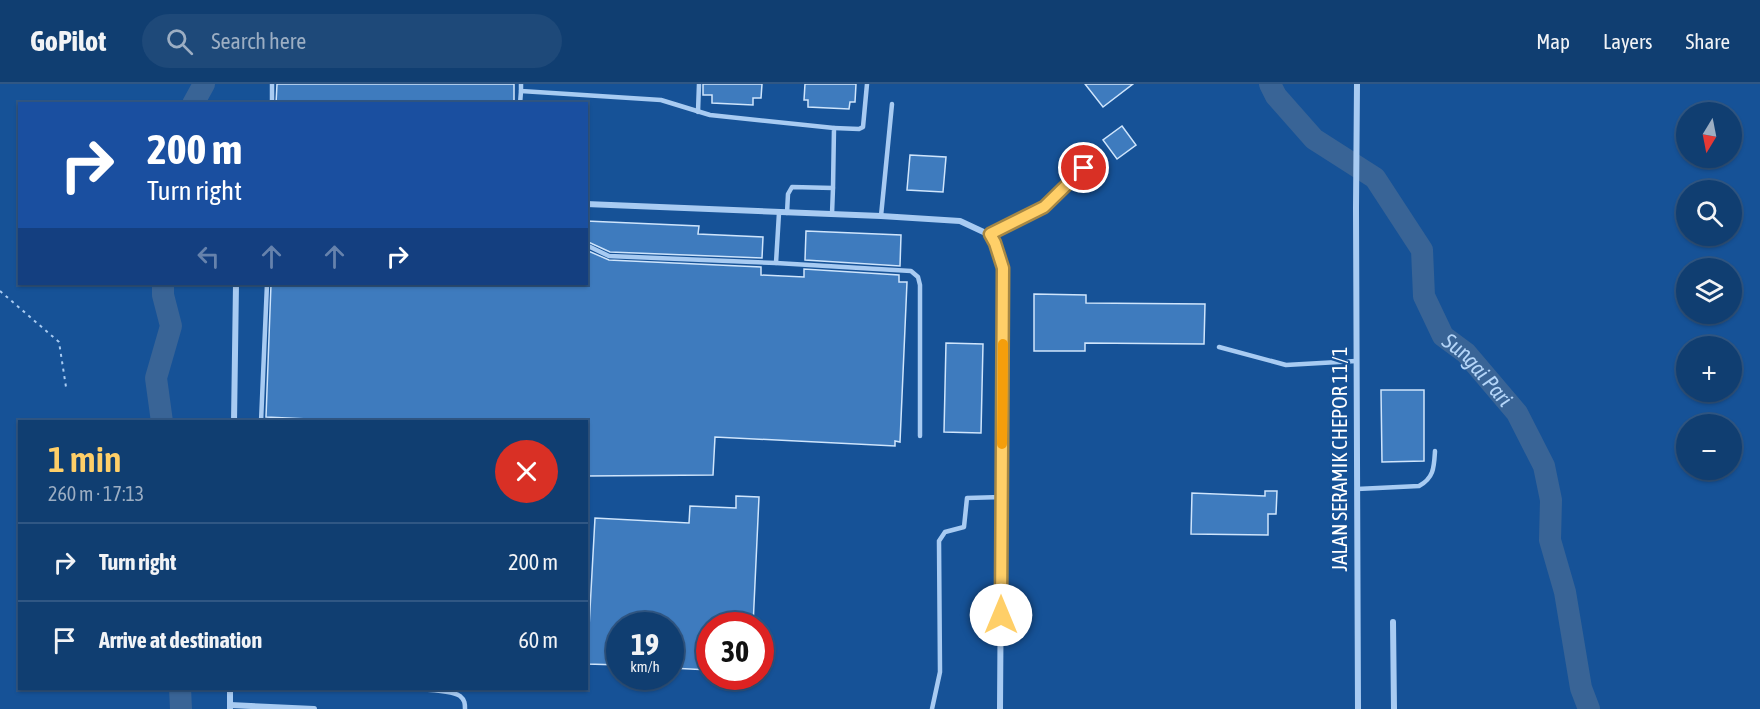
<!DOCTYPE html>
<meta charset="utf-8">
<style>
body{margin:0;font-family:"Asap Condensed",sans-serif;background:#1e4979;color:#f1f3f6;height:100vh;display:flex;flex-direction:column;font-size:22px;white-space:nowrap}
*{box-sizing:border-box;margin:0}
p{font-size:20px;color:#9caec3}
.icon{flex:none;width:33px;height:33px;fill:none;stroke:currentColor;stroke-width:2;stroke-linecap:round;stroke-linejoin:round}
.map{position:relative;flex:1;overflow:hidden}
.sheet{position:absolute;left:18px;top:336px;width:570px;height:270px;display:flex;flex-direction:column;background:#103e71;border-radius:0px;box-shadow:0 2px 4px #0004,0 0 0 2px #305784}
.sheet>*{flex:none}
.hud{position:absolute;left:18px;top:18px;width:570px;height:183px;border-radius:0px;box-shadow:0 2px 4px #0004,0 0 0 2px #305784;background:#1a4fa0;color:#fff;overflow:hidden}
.needle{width:39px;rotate:190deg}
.controls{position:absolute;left:1676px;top:18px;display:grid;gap:12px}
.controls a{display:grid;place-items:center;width:66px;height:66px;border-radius:50%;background:#103e71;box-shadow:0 2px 4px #0004,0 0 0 2px #305784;font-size:30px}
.speed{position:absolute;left:606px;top:528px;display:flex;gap:12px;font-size:30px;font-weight:700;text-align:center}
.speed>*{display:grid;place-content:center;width:78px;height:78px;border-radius:50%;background:#103e71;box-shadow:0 2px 4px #0004,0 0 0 2px #305784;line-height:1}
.speed small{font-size:15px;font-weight:400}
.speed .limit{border:9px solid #d22;background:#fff;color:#111}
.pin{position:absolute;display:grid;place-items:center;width:51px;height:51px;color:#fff;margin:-26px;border:3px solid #fff;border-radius:50%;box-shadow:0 2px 6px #0007}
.me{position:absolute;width:66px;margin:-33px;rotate:0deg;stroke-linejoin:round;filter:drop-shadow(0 0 4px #0008)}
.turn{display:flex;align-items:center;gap:21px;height:126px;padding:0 30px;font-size:27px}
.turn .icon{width:78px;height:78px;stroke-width:2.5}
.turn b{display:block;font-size:42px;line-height:51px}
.lanes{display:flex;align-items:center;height:57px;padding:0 30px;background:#0003;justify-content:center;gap:30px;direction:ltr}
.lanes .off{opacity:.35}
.round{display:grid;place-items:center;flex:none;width:63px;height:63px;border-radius:32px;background:#1e4979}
.summary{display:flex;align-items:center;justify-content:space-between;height:102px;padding:0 30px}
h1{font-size:36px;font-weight:600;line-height:45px;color:#ffcf68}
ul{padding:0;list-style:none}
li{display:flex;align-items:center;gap:18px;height:78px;padding:0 30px;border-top:2px solid #305784}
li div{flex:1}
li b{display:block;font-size:22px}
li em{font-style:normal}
header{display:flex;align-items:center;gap:36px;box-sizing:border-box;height:84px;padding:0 30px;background:#103e71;border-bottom:2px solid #305784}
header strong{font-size:28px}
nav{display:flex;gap:33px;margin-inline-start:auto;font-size:21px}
.search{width:420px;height:54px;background:#1e4979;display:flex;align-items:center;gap:15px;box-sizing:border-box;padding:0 21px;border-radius:33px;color:#9caec3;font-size:22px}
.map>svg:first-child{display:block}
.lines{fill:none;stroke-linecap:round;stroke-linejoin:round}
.river{stroke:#396496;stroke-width:22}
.building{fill:#3e7bbe;stroke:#cfe5fc;stroke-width:1.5}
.path{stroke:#a8cbf2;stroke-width:2;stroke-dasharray:3 4.5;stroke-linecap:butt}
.lane{stroke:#a8cbf2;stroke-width:4.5}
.street{stroke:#a8cbf2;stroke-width:6}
.route-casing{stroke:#a68744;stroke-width:15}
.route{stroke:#ffcf68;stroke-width:10}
.slow{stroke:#f59e0b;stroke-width:10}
.labels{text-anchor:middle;stroke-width:4.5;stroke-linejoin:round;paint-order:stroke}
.street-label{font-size:21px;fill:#fff;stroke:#165297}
.water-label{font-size:22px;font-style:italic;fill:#b4d5f8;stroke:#165297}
</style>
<header>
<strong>GoPilot</strong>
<div class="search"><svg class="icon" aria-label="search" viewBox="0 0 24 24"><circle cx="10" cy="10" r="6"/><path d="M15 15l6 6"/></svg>Search here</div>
<nav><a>Map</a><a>Layers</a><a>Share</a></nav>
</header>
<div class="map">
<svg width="1760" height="625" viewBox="0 0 1760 625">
<rect width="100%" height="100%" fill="#165297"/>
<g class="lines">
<g class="river">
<path id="s1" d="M1270,0L1276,12L1314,55L1375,94L1422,166L1424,212L1443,252L1466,269L1517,329L1544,382L1551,416L1550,456L1565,508L1581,604L1589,625"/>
<polyline points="193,20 204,0"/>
<polyline points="162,338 156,294 171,242 163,211 163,200"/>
<polyline points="180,604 181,625"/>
</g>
</g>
<g class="building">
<polygon points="277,0 514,0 514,20 276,20"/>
<polygon points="703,0 762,0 761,14 753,14 753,21 712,19 712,11 703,11"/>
<polygon points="805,0 856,0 855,18 850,18 849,25 808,23 808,16 804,16"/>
<polygon points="1085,0 1133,0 1103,23"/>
<polygon points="1122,42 1136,61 1117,75 1103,56"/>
<polygon points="910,71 946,73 943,108 907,106"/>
<polygon points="586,137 699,142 698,150 763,153 762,174 610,168 586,157"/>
<polygon points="806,147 901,151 900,182 805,176"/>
<polygon points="586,166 609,176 761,183 761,191 804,193 804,185 899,191 899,198 907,198 900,358 895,357 895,362 715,353 713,391 586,392 586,338 373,338 266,333 271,200 586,200"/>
<polygon points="1034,210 1086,211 1086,219 1205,220 1204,260 1085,259 1085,267 1034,267"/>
<polygon points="946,259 983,260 981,349 944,348"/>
<polygon points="1381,306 1424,306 1424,377 1382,378"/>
<polygon points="1265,407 1277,407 1276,430 1268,430 1268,451 1191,450 1192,409 1265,412"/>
<polygon points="736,412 759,413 753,542 710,542 710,586 670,584 670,542 620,542 620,581 587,580 595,434 689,439 690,422 736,424"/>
</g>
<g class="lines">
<polyline class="path" points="0,207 59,258 66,303"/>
<g class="lane">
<polyline points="521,0 521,7 661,16 710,31 834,44 833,104"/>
<polyline points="272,20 272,0"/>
<polyline points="520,20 521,7"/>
<polyline points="698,28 699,0"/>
<polyline points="834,44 859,45 863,43 867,0"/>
<polyline points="787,129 788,110 792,103 833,104 832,130"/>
<polyline points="881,132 892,20"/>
<polyline points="990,151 1044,123 1095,72"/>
<polyline points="586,161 609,172 776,179 779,129"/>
<polyline points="776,179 911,187 918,193 920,201 920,352"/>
<polyline points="1219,263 1286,281 1356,277"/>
<polyline points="261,338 267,200"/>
<path d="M1357,405L1419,402C1434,394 1434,383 1435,367"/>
<path d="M403,604C417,606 450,605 460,612C465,616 465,620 465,625"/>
<polyline points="932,625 940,588 939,457 945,448 964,443 967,414 1002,413"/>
</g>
<g class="street">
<polyline points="1357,0 1356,124 1358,625"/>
<polyline points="586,120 881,132 960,137 990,151 995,159 1003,184 1000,625"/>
<polyline points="234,338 236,200"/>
<polyline points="1393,538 1394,625"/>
<polyline points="230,621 314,625"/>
<polyline points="230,624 230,604"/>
</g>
</g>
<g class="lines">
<defs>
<polyline id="route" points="1001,531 1003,184 995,159 990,150 1044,123 1084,84"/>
</defs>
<use href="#route" class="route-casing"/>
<use href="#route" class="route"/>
<polyline class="slow" points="1002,360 1003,260"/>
</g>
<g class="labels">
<g class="street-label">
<text transform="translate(1340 375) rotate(-90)" y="7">JALAN SERAMIK CHEPOR 11/1</text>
</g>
<g class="water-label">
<text dy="8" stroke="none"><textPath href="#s1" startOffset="368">Sungai Pari</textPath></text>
</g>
</g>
</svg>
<div class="controls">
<a><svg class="needle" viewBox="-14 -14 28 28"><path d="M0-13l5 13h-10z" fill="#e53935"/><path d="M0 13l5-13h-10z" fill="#9caec3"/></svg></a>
<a><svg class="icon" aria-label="search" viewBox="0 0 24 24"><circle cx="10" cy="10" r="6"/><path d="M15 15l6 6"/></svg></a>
<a><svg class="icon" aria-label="layers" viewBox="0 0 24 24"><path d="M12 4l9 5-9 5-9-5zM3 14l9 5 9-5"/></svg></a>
<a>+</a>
<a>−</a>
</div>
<div class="speed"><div>19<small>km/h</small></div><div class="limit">30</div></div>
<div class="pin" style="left:1084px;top:84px;background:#d93025"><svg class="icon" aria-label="arrive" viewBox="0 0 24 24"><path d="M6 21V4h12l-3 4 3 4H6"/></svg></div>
<svg class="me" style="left:1001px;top:531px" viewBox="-20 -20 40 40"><circle r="19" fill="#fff"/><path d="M0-13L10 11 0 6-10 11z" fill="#ffcf68"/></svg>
<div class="hud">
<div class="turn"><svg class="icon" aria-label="right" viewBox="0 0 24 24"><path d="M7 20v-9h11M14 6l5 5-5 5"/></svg><div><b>200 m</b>Turn right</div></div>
<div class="lanes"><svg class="icon off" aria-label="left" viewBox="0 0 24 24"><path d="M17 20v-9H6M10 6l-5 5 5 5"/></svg><svg class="icon off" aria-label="ahead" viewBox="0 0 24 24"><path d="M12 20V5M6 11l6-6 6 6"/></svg><svg class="icon off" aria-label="ahead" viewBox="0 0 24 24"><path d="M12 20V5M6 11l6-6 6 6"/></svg><svg class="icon" aria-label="right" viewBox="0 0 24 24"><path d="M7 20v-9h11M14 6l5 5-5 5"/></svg></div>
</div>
<section class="sheet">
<div class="summary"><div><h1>1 min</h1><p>260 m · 17:13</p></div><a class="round" style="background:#d93025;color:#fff"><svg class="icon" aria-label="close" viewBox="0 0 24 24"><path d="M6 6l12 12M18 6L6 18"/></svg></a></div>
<ul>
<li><svg class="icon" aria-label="right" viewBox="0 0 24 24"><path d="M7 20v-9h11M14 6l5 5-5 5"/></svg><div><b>Turn right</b></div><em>200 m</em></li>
<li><svg class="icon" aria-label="arrive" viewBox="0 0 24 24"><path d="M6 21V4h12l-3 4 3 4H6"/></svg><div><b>Arrive at destination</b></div><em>60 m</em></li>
</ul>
</section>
</div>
